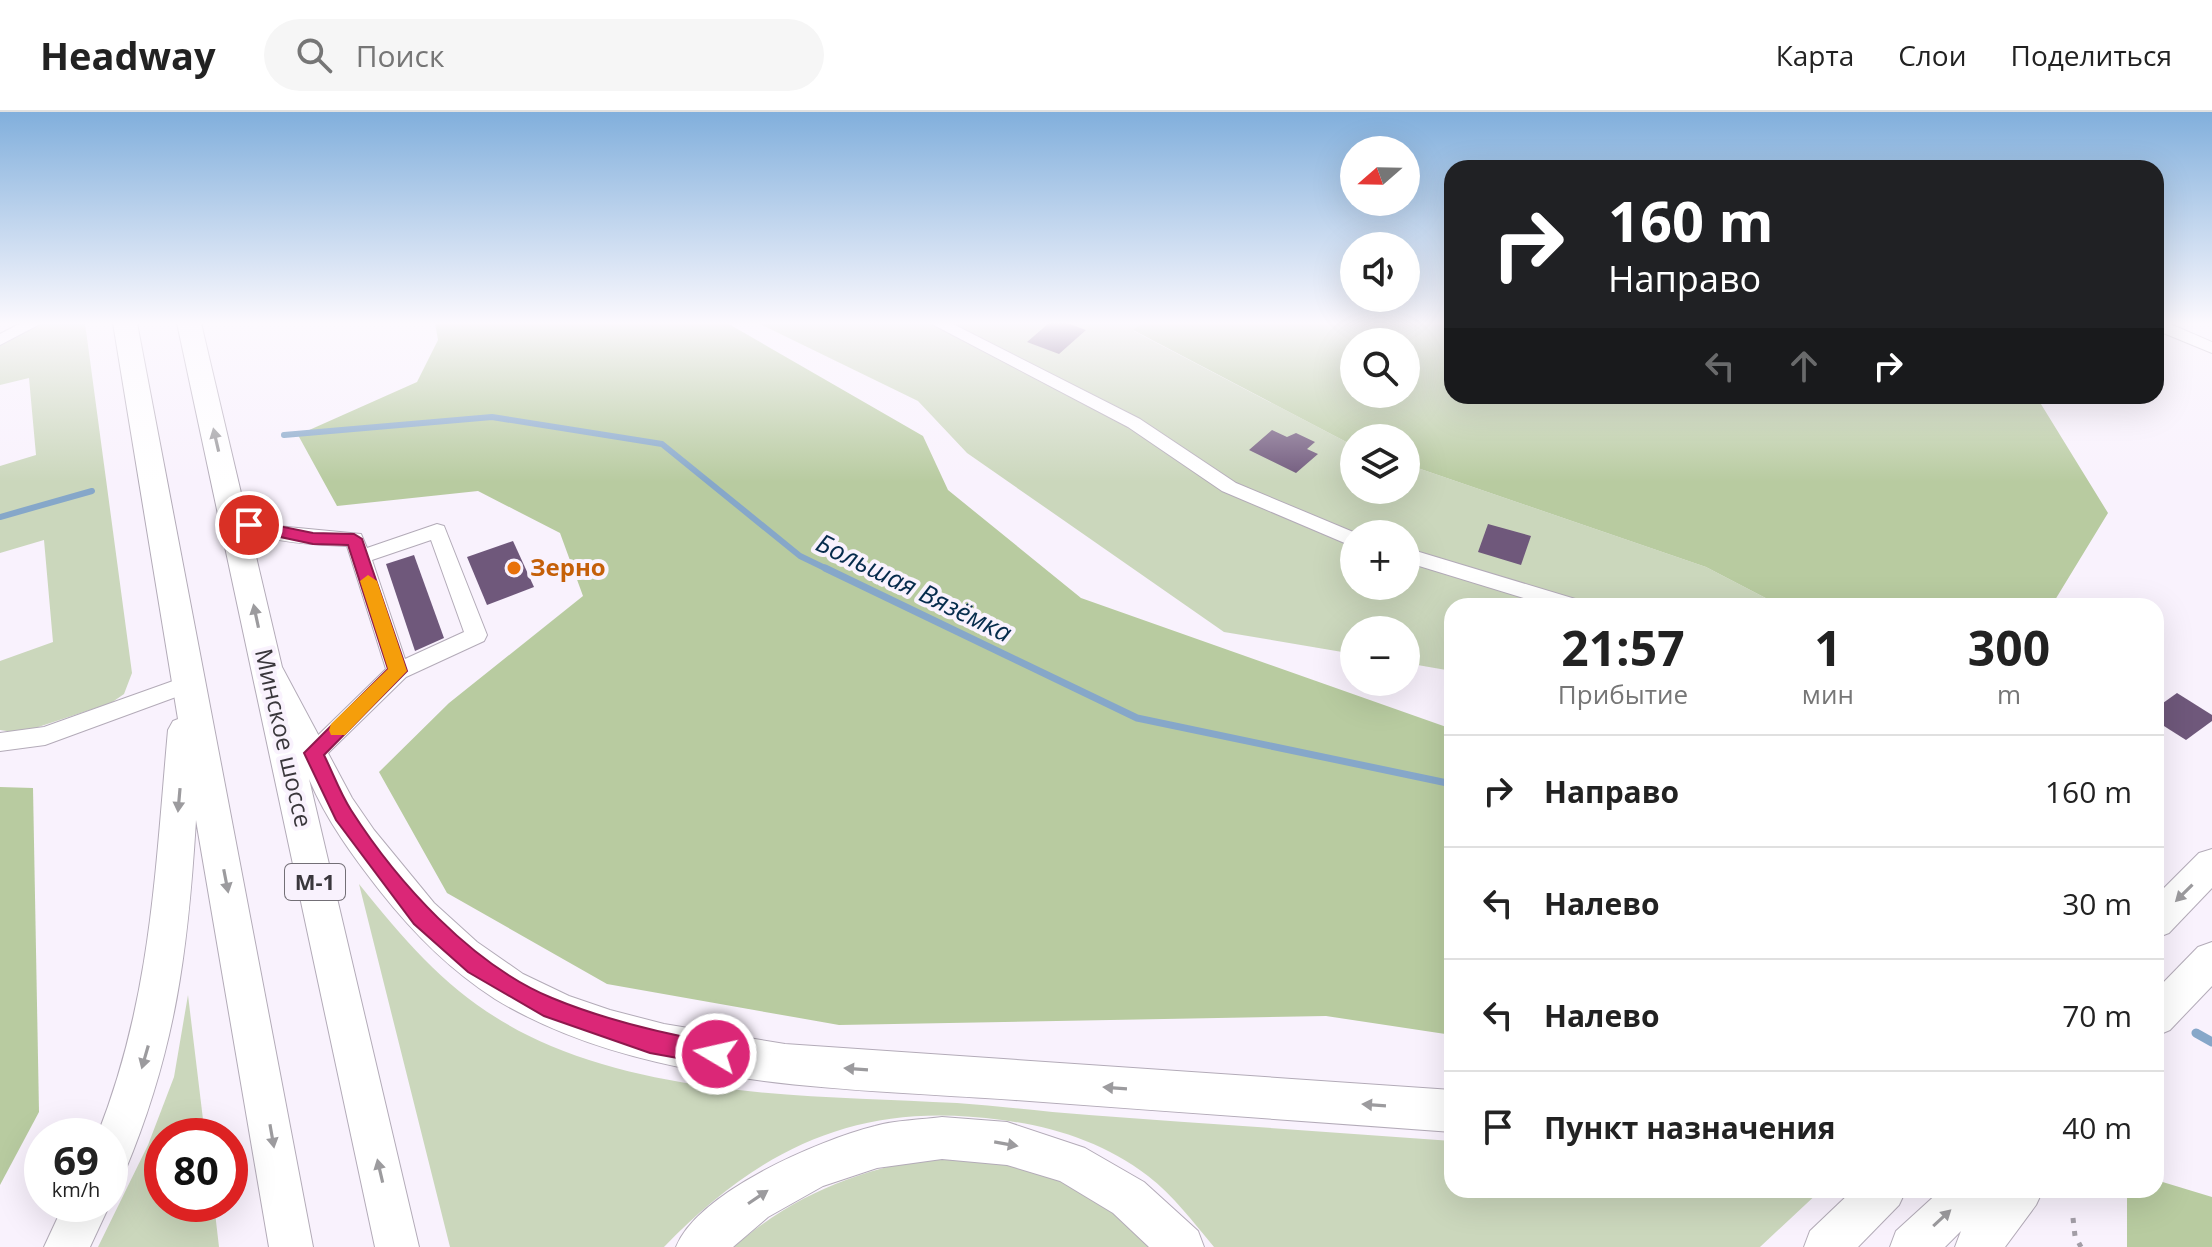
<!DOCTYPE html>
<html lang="ru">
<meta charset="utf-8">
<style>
body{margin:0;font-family:"Open Sans",sans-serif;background:#f6f6f6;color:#222;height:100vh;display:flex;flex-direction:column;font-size:30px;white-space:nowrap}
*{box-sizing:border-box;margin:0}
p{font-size:26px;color:#767676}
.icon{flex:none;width:44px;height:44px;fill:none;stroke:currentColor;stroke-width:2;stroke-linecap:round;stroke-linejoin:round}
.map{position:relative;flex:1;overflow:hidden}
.details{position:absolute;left:1444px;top:486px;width:720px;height:600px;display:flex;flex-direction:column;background:#fff;border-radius:24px;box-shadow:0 8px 32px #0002}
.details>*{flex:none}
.top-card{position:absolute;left:1444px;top:48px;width:720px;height:244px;border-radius:24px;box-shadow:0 8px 32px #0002;background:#202124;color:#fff;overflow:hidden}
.needle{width:52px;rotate:250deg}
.controls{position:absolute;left:1340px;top:24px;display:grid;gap:16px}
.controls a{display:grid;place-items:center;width:80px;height:80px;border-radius:50%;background:#fff;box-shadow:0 8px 32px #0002;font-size:40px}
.speed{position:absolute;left:24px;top:1006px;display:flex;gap:16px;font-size:40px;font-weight:700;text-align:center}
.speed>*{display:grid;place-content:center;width:104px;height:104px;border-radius:50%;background:#fff;box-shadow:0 8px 32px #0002;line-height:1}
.speed small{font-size:20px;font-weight:400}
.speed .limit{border:12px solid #d22;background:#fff;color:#111}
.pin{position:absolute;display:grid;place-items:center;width:68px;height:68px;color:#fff;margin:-34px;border:4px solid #fff;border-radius:50%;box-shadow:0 2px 8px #0007}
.me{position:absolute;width:88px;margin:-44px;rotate:279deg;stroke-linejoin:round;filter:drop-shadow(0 0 6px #0008)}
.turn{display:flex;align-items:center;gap:28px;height:168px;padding:0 32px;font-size:36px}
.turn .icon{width:104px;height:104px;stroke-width:2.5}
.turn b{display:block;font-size:56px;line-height:68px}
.lanes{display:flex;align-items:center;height:76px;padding:0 32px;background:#0003;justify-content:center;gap:40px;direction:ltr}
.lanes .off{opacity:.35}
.eta{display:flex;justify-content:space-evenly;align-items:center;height:136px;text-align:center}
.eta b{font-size:48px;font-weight:700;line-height:56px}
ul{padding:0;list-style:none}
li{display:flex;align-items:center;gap:24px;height:112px;padding:0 32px;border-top:2px solid #e0e0e0}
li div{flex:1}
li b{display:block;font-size:30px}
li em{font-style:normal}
header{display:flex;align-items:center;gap:48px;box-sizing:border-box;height:112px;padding:0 40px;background:#fff;border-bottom:2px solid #e0e0e0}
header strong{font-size:38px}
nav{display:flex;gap:44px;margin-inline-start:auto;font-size:28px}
.search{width:560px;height:72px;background:#f6f6f6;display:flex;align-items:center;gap:20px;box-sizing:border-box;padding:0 28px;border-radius:44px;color:#767676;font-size:30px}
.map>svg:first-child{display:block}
.green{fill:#cbd7bc;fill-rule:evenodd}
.forest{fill:#b8cba0;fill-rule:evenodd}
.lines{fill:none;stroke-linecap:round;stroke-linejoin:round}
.stream-far2{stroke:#86a7c9;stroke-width:6}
.stream-far1{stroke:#86a7c9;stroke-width:7}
.stream{stroke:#86a7c9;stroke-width:9}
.building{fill:#6f587b}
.minor-casing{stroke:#b3abb8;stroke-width:2}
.highway-casing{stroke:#b3abb8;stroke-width:2}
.path{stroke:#a39ea7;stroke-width:5;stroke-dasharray:5 8;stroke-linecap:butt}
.minor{fill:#fff;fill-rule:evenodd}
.highway{fill:#fff;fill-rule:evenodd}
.oneway{fill:#9c9b9e}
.route{fill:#db2777;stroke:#8e194d;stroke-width:2}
.slow{fill:#f59e0b}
.food-dot{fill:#e8710a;stroke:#f9f2fd;stroke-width:3}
.labels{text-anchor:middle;stroke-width:8;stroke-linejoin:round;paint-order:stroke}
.shield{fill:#f9f2fd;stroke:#736f76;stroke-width:2}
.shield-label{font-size:22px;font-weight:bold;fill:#3a373c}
.food-label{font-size:24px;font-weight:bold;fill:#c56008;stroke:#f9f2fd;text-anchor:start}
.street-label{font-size:24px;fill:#3a373c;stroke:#f9f2fd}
.water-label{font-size:26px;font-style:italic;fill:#052b4c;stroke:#f9f2fd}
</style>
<header>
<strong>Headway</strong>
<div class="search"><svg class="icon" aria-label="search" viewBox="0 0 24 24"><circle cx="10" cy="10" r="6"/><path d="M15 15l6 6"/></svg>Поиск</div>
<nav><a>Карта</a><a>Слои</a><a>Поделиться</a></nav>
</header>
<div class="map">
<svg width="2212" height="1135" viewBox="0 0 2212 1135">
<rect width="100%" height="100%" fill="#f9f2fd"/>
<g class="green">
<polygon points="43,211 85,211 132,561 124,582 111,591 20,621 0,618 0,549 53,530 44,428 0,441 0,354 36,343 29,266 0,273 0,234"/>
<path d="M758,211H1142L1134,219L1354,334V378H1406V352L1706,455L1781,494H1452V559L1406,551V518H1354V542L1224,520L967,341L918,289ZM1354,422H1406V474H1354Z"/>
<path d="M359,772C417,844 464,897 551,934C676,986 823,984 957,991C1001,994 1045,1000 1089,1003C1210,1012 1331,1020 1452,1029V1078H1821L1760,1135H1214C1194,1111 1173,1083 1148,1064C1105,1031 1055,1015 1002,1008C860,988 762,1034 664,1135H450Z"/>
<polygon points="188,883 205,1024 162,1024 162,1092 214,1092 219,1135 98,1135 148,1033 174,965"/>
<path d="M941,1044L1032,1054L1104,1088L1158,1135H734C793,1082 863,1056 941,1044Z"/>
</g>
<g class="forest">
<polygon points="435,211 727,211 923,324 948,378 1081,486 1452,617 1452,923 1326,904 839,913 607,872 447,781 379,660 449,591 583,484 560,421 478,379 337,394 298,323 417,270 438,228"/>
<path d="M1143,211H1452V284H2036L2108,401L2055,488L2064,494H1781L1706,455L1406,352V326H1354V334L1133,218ZM1354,230H1406V282H1354Z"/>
<polygon points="0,675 33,676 39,1000 0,1073"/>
<polygon points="2156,1068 2212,1085 2212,1135 2127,1135 2127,1078 2156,1078"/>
</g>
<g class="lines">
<g class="stream-far2">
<polyline points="284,323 492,305 662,332 800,444 829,458"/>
<polyline points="0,405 92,379"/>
</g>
<polyline class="stream-far1" points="825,456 1137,606 1452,672"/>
<polyline class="stream" points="2196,921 2212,930"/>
</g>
<g class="building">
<polygon points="1049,211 1067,211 1086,218 1059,242 1027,230"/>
<polygon points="1272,318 1287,325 1296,321 1315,330 1307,337 1318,342 1296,361 1249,338"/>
<polygon points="1488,412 1531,424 1521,453 1478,440"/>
<polygon points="513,429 534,475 487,493 467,445"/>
<polygon points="414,443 444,526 415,539 386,452"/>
<polygon points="2177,581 2212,603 2212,609 2186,628 2156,609 2156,596"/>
</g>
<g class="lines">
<defs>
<g id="minor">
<polygon points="21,211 42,211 0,233 0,222"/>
<polygon points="930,211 951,211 1140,307 1236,371 1358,422 1354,422 1354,435 1222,379 1128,315"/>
<polygon points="2156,211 2168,211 2212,230 2212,241 2156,218"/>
<path d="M234,398L277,414L361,422L367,436L437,412L444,414L487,523L484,529L406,565L322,647L314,650L306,647L302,641L306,635L386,557L347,434C316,433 244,430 224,404ZM431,428L464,520L405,547L372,448Z"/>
<polygon points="1406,436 1582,489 1585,494 1550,494 1406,450"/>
<polygon points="187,564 195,566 198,572 195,578 45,633 0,639 0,621 44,615"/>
</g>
<g id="highway">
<path d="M113,211H137L313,1135H269L196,708C188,838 176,937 125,1059L110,1065V1024H97C151,888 155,762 168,618L173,609L178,607Z"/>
<path d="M177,211H201L282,555L352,686L374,718L434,791L477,830L523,862L569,884L610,898L664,912L785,932L1452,978V1020C1306,1009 1160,999 1015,988C846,976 644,977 495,887C450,858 413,821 380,779C352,743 327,709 309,667L419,1135H375Z"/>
<polygon points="2212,737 2212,776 2169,821 2156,826 2156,784 2199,741"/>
<polygon points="2212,830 2212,874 2170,918 2156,924 2156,878 2198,835"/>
<path d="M942,1005L1007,1010L1085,1036L1144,1070L1198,1119L1204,1135H1149L1113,1101L1060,1069L1007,1053L942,1047L877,1056L823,1074L768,1105L733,1135H676C698,1080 819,1028 875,1014C896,1008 920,1008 942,1005Z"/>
<polygon points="1853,1078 1906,1078 1899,1093 1858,1135 1804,1135 1810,1119"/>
<polygon points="1941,1078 2043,1078 2036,1093 2005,1135 1955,1135 1961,1119 1945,1135 1890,1135 1896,1119"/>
<polygon points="64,1092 110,1092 90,1135 44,1135"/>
</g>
</defs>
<use href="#minor" class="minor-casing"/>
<use href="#highway" class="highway-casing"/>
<polyline class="path" points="2073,1106 2075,1124 2081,1135"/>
<use href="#minor" class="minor"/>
<use href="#highway" class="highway"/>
</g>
<defs><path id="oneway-solid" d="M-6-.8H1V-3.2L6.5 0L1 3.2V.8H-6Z" transform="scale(2)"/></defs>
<g class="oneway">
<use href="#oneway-solid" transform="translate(216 328) rotate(-103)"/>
<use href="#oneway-solid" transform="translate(256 504) rotate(-102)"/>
<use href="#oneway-solid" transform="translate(179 688) rotate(95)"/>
<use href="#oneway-solid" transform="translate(226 769) rotate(79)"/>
<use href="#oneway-solid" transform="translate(2184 781) rotate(135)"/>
<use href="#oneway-solid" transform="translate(145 945) rotate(106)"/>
<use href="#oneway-solid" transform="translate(856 957) rotate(-176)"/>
<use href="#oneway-solid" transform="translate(1115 976) rotate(-176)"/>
<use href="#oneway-solid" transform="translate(1374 993) rotate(-176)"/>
<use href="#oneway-solid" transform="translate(272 1024) rotate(80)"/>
<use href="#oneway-solid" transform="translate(1006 1032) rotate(10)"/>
<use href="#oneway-solid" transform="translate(380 1059) rotate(-103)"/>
<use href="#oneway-solid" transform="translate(758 1085) rotate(-34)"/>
<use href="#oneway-solid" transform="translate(1942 1106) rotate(-43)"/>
</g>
<linearGradient id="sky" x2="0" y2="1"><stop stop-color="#81afdc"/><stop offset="0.57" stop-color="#fcf9fe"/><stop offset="1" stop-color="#fcf9fe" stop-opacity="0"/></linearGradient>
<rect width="2212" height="370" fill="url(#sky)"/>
<path class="route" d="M249,408L313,421L354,422L362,427L407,559L324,643C333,661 340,681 351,698C397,770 472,853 552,886C605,908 660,921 716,931L724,934L728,942L724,950L716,953L650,941L544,904L468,860L414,812L336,708L304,641L388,557L348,433L313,432L243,417V409Z"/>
<polygon class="slow" points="368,463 377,469 407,559 345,623 331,623 329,618 331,612 388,557 360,469"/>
<circle class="food-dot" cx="514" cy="456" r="8"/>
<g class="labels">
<rect class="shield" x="285" y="752" width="60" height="36" rx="6"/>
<g class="shield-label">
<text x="315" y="778">М-1</text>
</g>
<g class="food-label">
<text x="530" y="464">Зерно</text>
</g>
<g class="street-label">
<text transform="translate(283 626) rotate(77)" y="8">Минское шоссе</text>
</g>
<g class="water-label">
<text transform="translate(914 476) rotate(26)" y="9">Большая Вязёмка</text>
</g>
</g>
</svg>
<div class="controls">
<a><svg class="needle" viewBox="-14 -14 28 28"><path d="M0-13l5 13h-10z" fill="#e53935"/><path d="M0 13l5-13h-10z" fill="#767676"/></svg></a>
<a><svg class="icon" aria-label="sound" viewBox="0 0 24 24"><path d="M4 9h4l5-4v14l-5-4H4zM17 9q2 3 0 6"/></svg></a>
<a><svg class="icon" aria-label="search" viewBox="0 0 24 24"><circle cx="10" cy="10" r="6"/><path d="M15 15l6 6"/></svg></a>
<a><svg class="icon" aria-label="layers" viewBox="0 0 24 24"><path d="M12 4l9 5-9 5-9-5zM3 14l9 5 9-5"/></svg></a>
<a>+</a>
<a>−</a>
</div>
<div class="speed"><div>69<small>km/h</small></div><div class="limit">80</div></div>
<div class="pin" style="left:249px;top:413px;background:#d93025"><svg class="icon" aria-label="arrive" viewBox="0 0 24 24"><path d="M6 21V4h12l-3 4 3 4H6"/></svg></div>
<svg class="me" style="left:716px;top:942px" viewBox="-20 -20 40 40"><circle r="17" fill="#db2777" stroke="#fff" stroke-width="3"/><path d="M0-11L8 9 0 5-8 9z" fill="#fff"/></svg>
<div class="top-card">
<div class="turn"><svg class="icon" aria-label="right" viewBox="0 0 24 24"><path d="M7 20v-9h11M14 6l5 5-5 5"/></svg><div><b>160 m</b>Направо</div></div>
<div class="lanes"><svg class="icon off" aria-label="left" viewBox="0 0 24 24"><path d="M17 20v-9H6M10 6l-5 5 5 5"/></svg><svg class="icon off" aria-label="ahead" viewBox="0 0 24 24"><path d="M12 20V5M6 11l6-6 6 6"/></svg><svg class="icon" aria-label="right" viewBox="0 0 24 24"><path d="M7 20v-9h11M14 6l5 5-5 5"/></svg></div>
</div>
<section class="details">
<div class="eta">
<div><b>21:57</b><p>Прибытие</p></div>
<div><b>1</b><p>мин</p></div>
<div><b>300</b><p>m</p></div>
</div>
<ul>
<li><svg class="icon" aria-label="right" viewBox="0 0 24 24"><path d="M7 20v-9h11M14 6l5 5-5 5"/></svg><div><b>Направо</b></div><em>160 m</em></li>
<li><svg class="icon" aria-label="left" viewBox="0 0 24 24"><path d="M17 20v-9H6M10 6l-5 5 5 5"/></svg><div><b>Налево</b></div><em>30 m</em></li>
<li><svg class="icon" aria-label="left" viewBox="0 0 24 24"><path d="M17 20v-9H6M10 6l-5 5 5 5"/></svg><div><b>Налево</b></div><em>70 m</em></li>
<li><svg class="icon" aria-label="arrive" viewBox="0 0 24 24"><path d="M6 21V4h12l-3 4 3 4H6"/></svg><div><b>Пункт назначения</b></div><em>40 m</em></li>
</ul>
</section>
</div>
